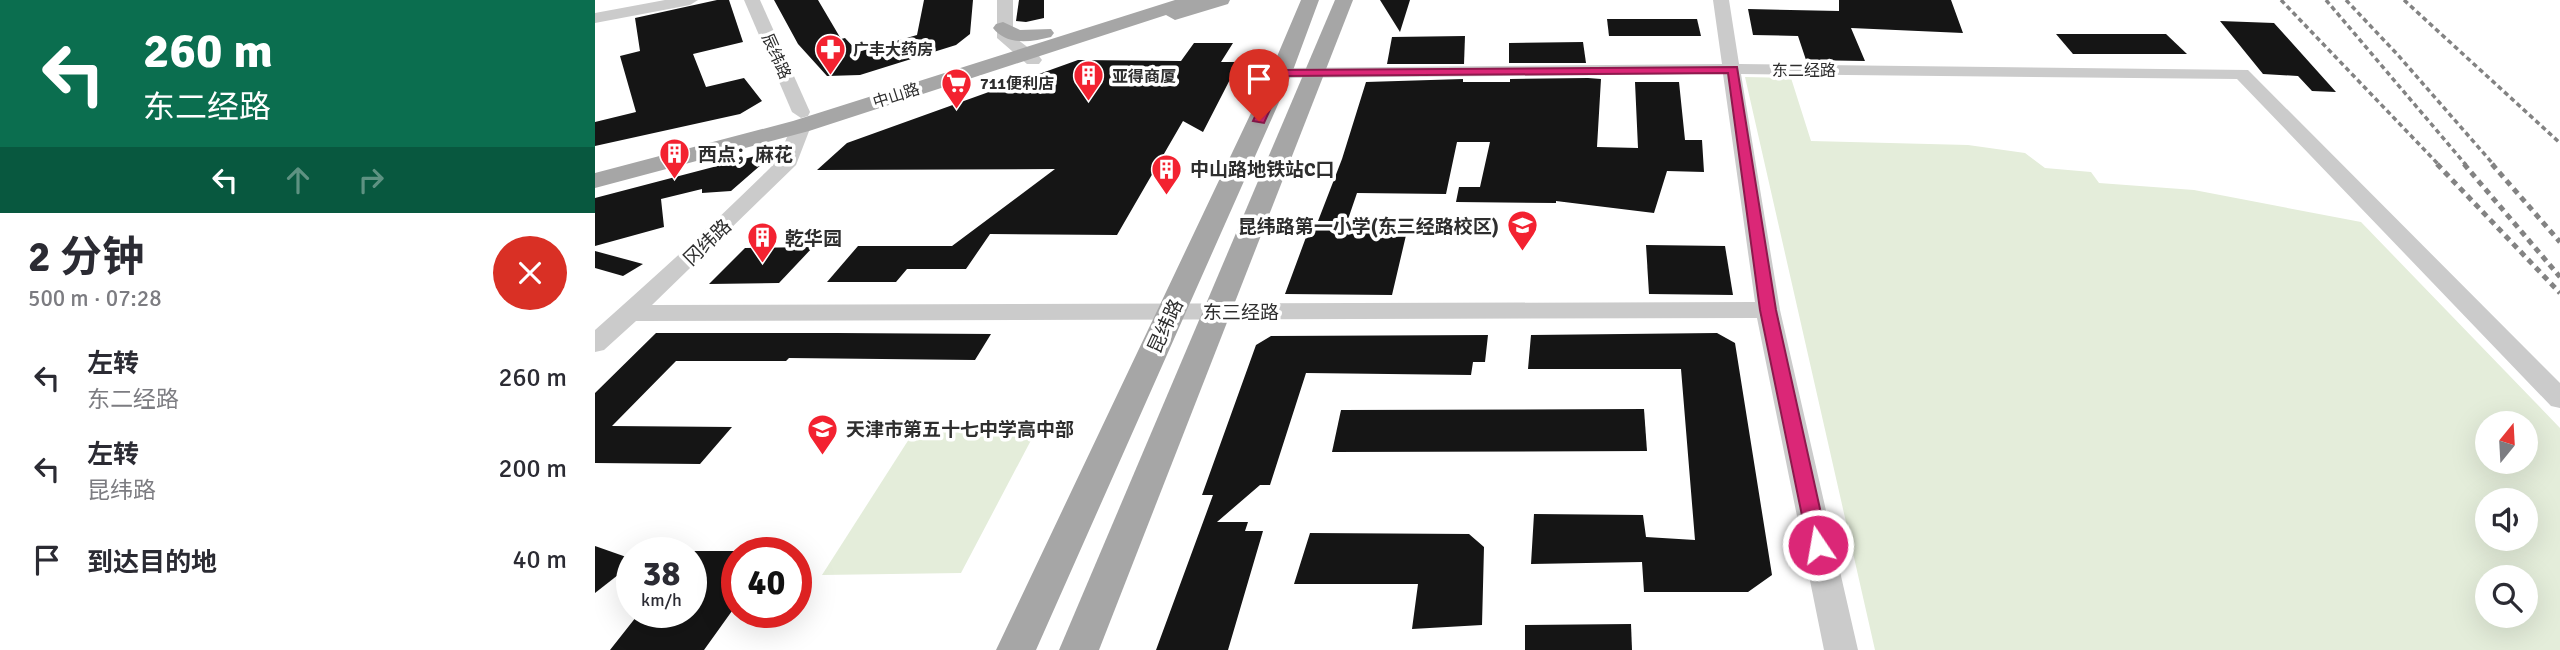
<!DOCTYPE html>
<html lang="zh">
<meta charset="utf-8">
<style>
body{margin:0;font-family:Signika,"Noto Sans SC",sans-serif;background:#f7f7f7;color:#2b2b33;height:100vh;display:flex;flex-direction:column;font-size:26px;white-space:nowrap}
*{box-sizing:border-box;margin:0}
p{font-size:23px;color:#7c7c81}
.icon{flex:none;width:38px;height:38px;fill:none;stroke:currentColor;stroke-width:2;stroke-linecap:round;stroke-linejoin:round}
.map{position:relative;flex:1;overflow:hidden}
.sheet{display:flex;flex-direction:column;background:#fff;width:595px}
.sheet>*{flex:none}
.guide{background:#0b6e4f;color:#fff;overflow:hidden}
.needle{width:46px;rotate:18deg}
.fabs{position:absolute;left:1880px;top:411px;display:grid;gap:14px}
.fabs a{display:grid;place-items:center;width:63px;height:63px;border-radius:50%;background:#fff;box-shadow:0 7px 28px #0002;font-size:35px}
.speed{position:absolute;left:21px;top:537px;display:flex;gap:14px;font-size:35px;font-weight:700;text-align:center}
.speed>*{display:grid;place-content:center;width:91px;height:91px;border-radius:50%;background:#fff;box-shadow:0 7px 28px #0002;line-height:1}
.speed small{font-size:18px;font-weight:400}
.speed .limit{border:10px solid #d22;background:#fff;color:#111}
.pin{position:absolute;display:grid;place-items:center;width:60px;height:60px;color:#fff;margin:-72px -30px;border-radius:50% 50% 50% 0;rotate:-45deg;box-shadow:0 0 7px #0007}
.pin .icon{rotate:45deg}
.me{position:absolute;width:77px;margin:-38px;rotate:348deg;stroke-linejoin:round;filter:drop-shadow(0 0 5px #0008)}
.turn{display:flex;align-items:center;gap:24px;height:147px;padding:0 28px;font-size:32px}
.turn .icon{width:91px;height:91px;stroke-width:2.5}
.turn b{display:block;font-size:49px;line-height:60px}
.lanes{display:flex;align-items:center;height:66px;padding:0 28px;background:#0003;justify-content:center;gap:35px;direction:ltr}
.lanes .off{opacity:.35}
.round{display:grid;place-items:center;flex:none;width:74px;height:74px;border-radius:37px;background:#f7f7f7}
.head{display:flex;align-items:center;justify-content:space-between;height:119px;padding:0 28px}
h1{font-size:42px;font-weight:700;line-height:52px}
ul{padding:0;list-style:none}
li{display:flex;align-items:center;gap:21px;height:91px;padding:0 28px}
li div{flex:1}
li b{display:block;font-size:26px}
li em{font-style:normal}
main{display:flex;flex:1;min-height:0}
.map>svg:first-child{display:block}
.green{fill:#e4edda;fill-rule:evenodd}
.building{fill:#151515}
.lines{fill:none;stroke-linecap:round;stroke-linejoin:round}
.minor{fill:#cbcbcb;fill-rule:evenodd}
.major{fill:#a6a6a6;fill-rule:evenodd}
.rail-far1{stroke:#838383;stroke-width:3.5;stroke-dasharray:5 3.5;stroke-linecap:butt}
.rail{stroke:#838383;stroke-width:5;stroke-dasharray:6 5;stroke-linecap:butt}
.route{fill:#db2777;stroke:#8e194d;stroke-width:2}
.labels{text-anchor:middle;stroke-width:7;stroke-linejoin:round;paint-order:stroke}
.far-poi-label{font-size:16px;font-weight:bold;fill:#2e2e2e;stroke:#fff;text-anchor:start}
.far-street-label{font-size:16px;fill:#2e2e2e;stroke:#fff}
.poi-label{font-size:19px;font-weight:bold;fill:#2e2e2e;stroke:#fff;text-anchor:start}
.street-label{font-size:19px;fill:#2e2e2e;stroke:#fff}
</style>
<main>
<section class="sheet">
<div class="guide">
<div class="turn"><svg class="icon" aria-label="left" viewBox="0 0 24 24"><path d="M17 20v-9H6M10 6l-5 5 5 5"/></svg><div><b>260 m</b>东二经路</div></div>
<div class="lanes"><svg class="icon" aria-label="left" viewBox="0 0 24 24"><path d="M17 20v-9H6M10 6l-5 5 5 5"/></svg><svg class="icon off" aria-label="ahead" viewBox="0 0 24 24"><path d="M12 20V5M6 11l6-6 6 6"/></svg><svg class="icon off" aria-label="right" viewBox="0 0 24 24"><path d="M7 20v-9h11M14 6l5 5-5 5"/></svg></div>
</div>
<div class="head"><div><h1>2 分钟</h1><p>500 m · 07:28</p></div><a class="round" style="background:#d93025;color:#fff"><svg class="icon" aria-label="close" viewBox="0 0 24 24"><path d="M6 6l12 12M18 6L6 18"/></svg></a></div>
<ul>
<li><svg class="icon" aria-label="left" viewBox="0 0 24 24"><path d="M17 20v-9H6M10 6l-5 5 5 5"/></svg><div><b>左转</b><p>东二经路</p></div><em>260 m</em></li>
<li><svg class="icon" aria-label="left" viewBox="0 0 24 24"><path d="M17 20v-9H6M10 6l-5 5 5 5"/></svg><div><b>左转</b><p>昆纬路</p></div><em>200 m</em></li>
<li><svg class="icon" aria-label="arrive" viewBox="0 0 24 24"><path d="M6 21V4h12l-3 4 3 4H6"/></svg><div><b>到达目的地</b></div><em>40 m</em></li>
</ul>
</section>
<div class="map">
<svg width="1965" height="650" viewBox="0 0 1965 650">
<rect width="100%" height="100%" fill="#fff"/>
<g class="green">
<path d="M1150,77L1196,78L1216,141L1373,145L1430,153L1450,168L1496,172L1504,183L1599,190L1766,222L1965,428V650H1280ZM1892,424H1930V462H1892ZM1892,500H1930V539H1892ZM1892,578H1930V616H1892Z"/>
<polygon points="323,425 444,425 366,573 227,575"/>
</g>
<g class="building">
<polygon points="122,0 134,0 148,42 98,54 111,87 149,78 167,101 145,114 0,146 0,122 41,112 25,56 45,51 40,18"/>
<polygon points="179,0 223,0 246,39 250,38 263,52 322,35 329,0 378,0 375,34 361,45 265,75 232,76 203,44"/>
<polygon points="424,0 449,0 449,18 431,22 421,21"/>
<polygon points="785,0 815,0 805,32"/>
<polygon points="1244,0 1356,0 1368,33 1256,28 1270,61 1211,60 1203,36 1158,35 1153,9 1244,11"/>
<polygon points="1012,19 1102,19 1106,36 1014,36"/>
<polygon points="1625,21 1679,23 1741,92 1717,91 1703,76 1668,74"/>
<polygon points="1461,34 1571,34 1592,54 1478,54"/>
<polygon points="870,36 869,64 792,64 797,37"/>
<polygon points="988,42 991,63 914,63 914,43"/>
<polygon points="599,43 638,43 626,62 644,62 608,132 588,121 522,235 395,234 371,269 312,269 301,282 232,282 263,246 357,246 460,169 222,170 252,143 483,60 586,61"/>
<polygon points="993,78 1006,79 1002,147 1043,148 1040,82 1084,82 1090,140 1107,140 1109,172 1072,171 1059,213 961,201 961,203 861,202 864,187 885,187 895,142 862,142 851,194 762,193 749,231 812,231 797,295 690,294 717,221 723,221 747,159 771,82 868,79 868,82 915,82 915,79"/>
<polygon points="183,150 136,191 107,193 107,189 66,199 69,227 0,246 0,198"/>
<polygon points="1051,245 1130,246 1138,295 1054,294"/>
<polygon points="218,247 184,283 114,284 150,248"/>
<polygon points="0,251 48,264 28,276 0,268"/>
<polygon points="61,333 242,333 396,334 380,360 194,358 191,361 81,361 17,426 137,427 105,464 0,463 0,393"/>
<polygon points="1122,333 1140,343 1177,575 1153,592 1049,592 1047,562 936,564 939,514 1048,515 1051,537 1100,540 1086,369 933,369 936,335"/>
<polygon points="893,335 890,362 878,362 876,375 711,373 675,485 665,485 622,522 653,522 650,531 668,531 633,650 561,650 618,495 607,495 661,345 676,336"/>
<polygon points="1049,409 1052,451 737,452 746,410"/>
<polygon points="715,533 874,534 889,547 887,625 817,629 823,584 699,584"/>
<polygon points="0,546 37,559 37,564 0,593"/>
<polygon points="96,551 142,551 142,604 109,650 15,650 45,612 96,612"/>
<polygon points="1036,624 1037,650 930,650 930,625"/>
</g>
<g class="lines">
<g class="minor">
<polygon points="70,0 103,0 95,5 0,23 0,13"/>
<polygon points="149,0 165,0 215,112 213,116 206,118 197,112"/>
<polygon points="402,0 418,0 418,36 444,56 447,60 444,64 432,64 402,38"/>
<path d="M1118,0H1134L1144,64L1653,70L1965,383V408L1956,406L1642,79L1146,74L1185,310L1263,650H1229L1162,318L41,321L9,350L0,352V330C60,277 118,224 175,168C189,155 192,124 206,120L216,126L201,165L57,305L1160,302L1128,74L686,78L677,73L686,68L1127,64Z"/>
</g>
<g class="major">
<polygon points="580,0 635,0 633,4 580,20 571,15 214,131 0,188 0,173 198,121"/>
<polygon points="706,0 724,0 697,73 441,650 401,650 675,73"/>
<polygon points="740,0 758,0 504,650 464,650"/>
<path d="M408,22L425,30L456,29L459,33L456,37C436,42 412,46 398,28L401,24Z"/>
</g>
<g class="rail-far1">
<polyline points="1686,0 1844,165"/>
<polyline points="1731,0 1871,165"/>
<polyline points="1751,0 1802,54 1899,165"/>
<polyline points="1809,0 1965,143"/>
</g>
<g class="rail">
<polyline points="1842,164 1965,293"/>
<polyline points="1869,164 1965,277"/>
<polyline points="1897,164 1965,242"/>
</g>
</g>
<polygon class="route" points="1142,67 1181,310 1233,545 1230,551 1223,553 1216,551 1213,545 1165,310 1133,73 690,76 669,123 658,121 680,73 686,70"/>
<defs>
<symbol id="pharmacy-pin" viewBox="-11 -11 22 30"><path d="M0 17L-7.5 6A9.5 9.5 0 1 1 7.5 6Z" fill="#f32230" stroke="#fff"/><path d="M-2-6h4v4h4v4h-4v4h-4v-4h-4v-4h4Z" fill="#fff"/></symbol>
<symbol id="building-pin" viewBox="-11 -11 22 30"><path d="M0 17L-7.5 6A9.5 9.5 0 1 1 7.5 6Z" fill="#f32230" stroke="#fff"/><path d="M-4-6H4V6H1V3H-1V6H-4ZM-2.5-4.3h1.7v1.8h-1.7ZM.8-4.3h1.7v1.8H.8ZM-2.5-1h1.7V.8h-1.7ZM.8-1h1.7V.8H.8Z" fill="#fff"/></symbol>
<symbol id="supermarket-pin" viewBox="-11 -11 22 30"><path d="M0 17L-7.5 6A9.5 9.5 0 1 1 7.5 6Z" fill="#f32230" stroke="#fff"/><path d="M-6-5.5h2.5l.6 2H6L4.5 2H-2.5L-4.4-4H-6ZM-1.5 3.2a1.3 1.3 0 1 0 .1 0ZM3 3.2a1.3 1.3 0 1 0 .1 0Z" fill="#fff"/></symbol>
<symbol id="school-pin" viewBox="-11 -11 22 30"><path d="M0 17L-7.5 6A9.5 9.5 0 1 1 7.5 6Z" fill="#f32230" stroke="#fff"/><path d="M0-5L7-2L0 1L-7-2ZM-4 1L0 2.5L4 1V4Q0 6-4 4Z" fill="#fff"/></symbol>
</defs>
<g fill-rule="evenodd">
<use href="#pharmacy-pin" x="218" y="32" width="35" height="47"/>
<use href="#building-pin" x="476" y="58" width="35" height="47"/>
<use href="#supermarket-pin" x="344" y="66" width="35" height="47"/>
<use href="#building-pin" x="62" y="136" width="35" height="47"/>
<use href="#building-pin" x="554" y="152" width="35" height="47"/>
<use href="#school-pin" x="910" y="208" width="35" height="47"/>
<use href="#building-pin" x="150" y="220" width="35" height="47"/>
<use href="#school-pin" x="210" y="412" width="35" height="47"/>
</g>
<g class="labels">
<g class="far-poi-label">
<text x="258" y="55">广丰大药房</text>
<text x="517" y="82">亚得商厦</text>
<text x="385" y="89">711便利店</text>
</g>
<g class="far-street-label">
<text transform="translate(182 56) rotate(66)" y="6">辰纬路</text>
<text x="1209" y="76">东二经路</text>
<text transform="translate(301 95) rotate(-18)" y="6">中山路</text>
</g>
<g class="poi-label">
<text x="103" y="161">西点；麻花</text>
<text x="595" y="176">中山路地铁站C口</text>
<text x="904" y="233" text-anchor="end">昆纬路第一小学(东三经路校区)</text>
<text x="190" y="245">乾华园</text>
<text x="251" y="436">天津市第五十七中学高中部</text>
</g>
<g class="street-label">
<text transform="translate(112 242) rotate(-44)" y="7">冈纬路</text>
<text x="646" y="319">东三经路</text>
<text transform="translate(570 326) rotate(-65)" y="7">昆纬路</text>
</g>
</g>
</svg>
<div class="fabs">
<a><svg class="needle" viewBox="-14 -14 28 28"><path d="M0-13l5 13h-10z" fill="#e53935"/><path d="M0 13l5-13h-10z" fill="#7c7c81"/></svg></a>
<a><svg class="icon" aria-label="sound" viewBox="0 0 24 24"><path d="M4 9h4l5-4v14l-5-4H4zM17 9q2 3 0 6"/></svg></a>
<a><svg class="icon" aria-label="search" viewBox="0 0 24 24"><circle cx="10" cy="10" r="6"/><path d="M15 15l6 6"/></svg></a>
</div>
<div class="speed"><div>38<small>km/h</small></div><div class="limit">40</div></div>
<div class="pin" style="left:664px;top:121px;background:#d93025"><svg class="icon" aria-label="arrive" viewBox="0 0 24 24"><path d="M6 21V4h12l-3 4 3 4H6"/></svg></div>
<svg class="me" style="left:1223px;top:545px" viewBox="-20 -20 40 40"><circle r="17" fill="#db2777" stroke="#fff" stroke-width="3"/><path d="M0-11L8 9 0 5-8 9z" fill="#fff"/></svg>
</div>
</main>
